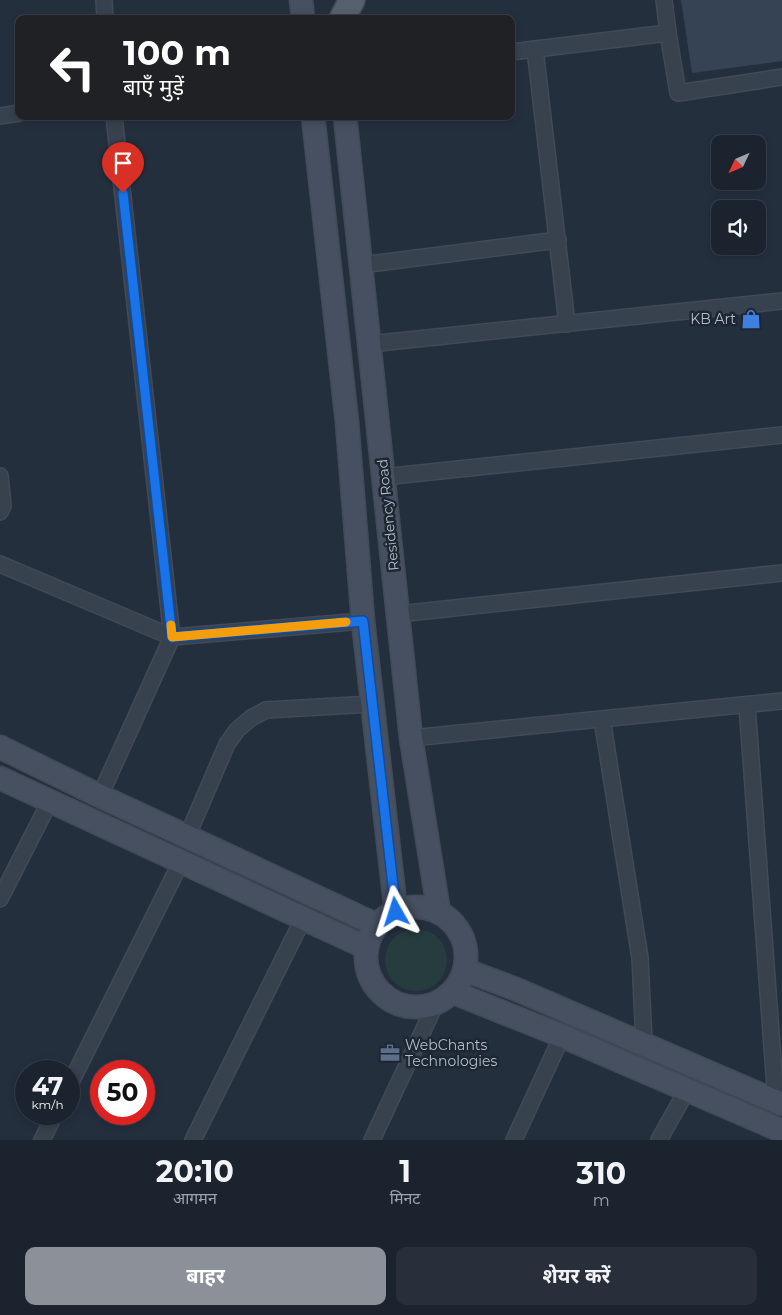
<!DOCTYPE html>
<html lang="hi">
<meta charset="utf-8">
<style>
body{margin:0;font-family:Montserrat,"Noto Sans Devanagari",sans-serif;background:#282f3a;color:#f1f3f6;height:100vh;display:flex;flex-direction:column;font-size:19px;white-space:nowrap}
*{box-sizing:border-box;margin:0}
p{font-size:16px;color:#a0a4aa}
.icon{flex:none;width:28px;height:28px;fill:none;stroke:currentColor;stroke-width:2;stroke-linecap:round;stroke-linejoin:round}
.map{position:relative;height:1140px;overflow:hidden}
.side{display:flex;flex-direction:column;background:#1b232e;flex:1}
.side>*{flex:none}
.guide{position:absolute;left:15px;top:15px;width:500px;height:105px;border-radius:10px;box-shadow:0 2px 8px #0003,0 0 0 1px #39404a;background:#202124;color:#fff;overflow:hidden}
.needle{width:32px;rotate:226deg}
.controls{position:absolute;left:711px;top:135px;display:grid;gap:10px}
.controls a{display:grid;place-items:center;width:55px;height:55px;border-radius:10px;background:#1b232e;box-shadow:0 2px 8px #0003,0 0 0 1px #39404a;font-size:25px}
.speed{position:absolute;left:15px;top:1060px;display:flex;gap:10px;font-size:25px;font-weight:700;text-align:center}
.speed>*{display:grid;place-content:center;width:65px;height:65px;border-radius:50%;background:#1b232e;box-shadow:0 2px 8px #0003,0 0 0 1px #39404a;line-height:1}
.speed small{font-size:12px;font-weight:400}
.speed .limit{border:8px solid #d22;background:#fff;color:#111}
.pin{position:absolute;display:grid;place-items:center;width:42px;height:42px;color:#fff;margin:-51px -21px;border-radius:50% 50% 50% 0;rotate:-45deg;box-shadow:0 0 5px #0007}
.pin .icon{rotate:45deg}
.me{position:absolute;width:55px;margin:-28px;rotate:354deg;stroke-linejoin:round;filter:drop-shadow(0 0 4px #0008)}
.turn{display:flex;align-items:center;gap:18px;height:105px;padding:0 25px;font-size:22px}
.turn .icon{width:65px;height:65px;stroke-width:2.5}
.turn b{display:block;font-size:35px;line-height:42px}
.eta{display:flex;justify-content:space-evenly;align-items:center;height:85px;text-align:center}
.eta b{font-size:30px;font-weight:700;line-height:35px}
.action{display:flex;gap:10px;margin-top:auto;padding:10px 25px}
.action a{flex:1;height:58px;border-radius:10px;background:#8c9099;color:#fff;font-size:20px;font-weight:700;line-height:58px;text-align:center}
.action a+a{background:#282f3a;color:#f1f3f6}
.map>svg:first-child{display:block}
.green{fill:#263c3f}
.building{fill:#364354}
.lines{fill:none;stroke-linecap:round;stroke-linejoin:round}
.street-casing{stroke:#414a57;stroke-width:18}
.secondary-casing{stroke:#414a57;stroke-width:25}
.primary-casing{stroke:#414a57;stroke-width:28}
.street{stroke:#38414e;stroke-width:15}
.secondary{stroke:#465061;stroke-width:22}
.primary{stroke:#56606e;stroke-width:25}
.route-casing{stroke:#114b97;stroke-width:12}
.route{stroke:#1a73e8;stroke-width:9}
.slow{stroke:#f59e0b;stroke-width:9}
.labels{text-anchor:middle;stroke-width:5;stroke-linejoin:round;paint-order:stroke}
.poi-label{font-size:14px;fill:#b4bcc9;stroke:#1d2633;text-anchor:end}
.street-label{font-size:14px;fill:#b4bcc9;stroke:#1d2633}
</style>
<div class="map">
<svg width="782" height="1140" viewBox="0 0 782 1140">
<rect width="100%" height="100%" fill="#242f3e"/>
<circle class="green" cx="416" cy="960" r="31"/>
<polygon class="building" points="681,0 782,0 782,61 692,73"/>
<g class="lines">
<defs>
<g id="street">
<polyline points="104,0 105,19"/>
<polyline points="664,0 668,33"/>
<polyline points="535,49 567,324"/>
<polyline points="511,52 668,33 678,93 782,77"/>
<polyline points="0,116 19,113"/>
<polyline points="361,265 558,240"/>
<polyline points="369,344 782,301"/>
<polyline points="0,476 3,506 0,512"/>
<polyline points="383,477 782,435"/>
<polyline points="0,564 172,637 363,621"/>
<polyline points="398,614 782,573"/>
<polyline points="747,705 776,1101"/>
<polyline points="602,719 640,958 644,1043"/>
<polyline points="411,738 782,701"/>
<polyline points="100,796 172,637 114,116"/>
<polyline points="187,837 227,744 237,730 251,718 266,710 372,704"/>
<polyline points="0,899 50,801"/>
<polyline points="69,1086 181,862"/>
<polyline points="42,1140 55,1114"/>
<polyline points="193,1140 303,919"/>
<polyline points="372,1140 436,1003"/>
<polyline points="514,1140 562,1036"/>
<polyline points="659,1140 687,1090"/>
</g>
<g id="secondary">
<polyline points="301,0 303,19"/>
<polyline points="313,116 347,422 363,621 396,912"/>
<polyline points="345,116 411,738 439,913"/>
<polyline points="0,747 100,796 377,925"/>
<polyline points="0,778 367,948"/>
<circle cx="416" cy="957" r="50"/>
<polyline points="465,970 518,990 782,1104"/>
<polyline points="452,992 562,1036 782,1131"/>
</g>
<polyline id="primary" points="342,19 352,0"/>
</defs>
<use href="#street" class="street-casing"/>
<use href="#secondary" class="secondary-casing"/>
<use href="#primary" class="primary-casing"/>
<use href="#street" class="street"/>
<use href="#secondary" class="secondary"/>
<use href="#primary" class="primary"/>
</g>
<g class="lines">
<defs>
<polyline id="route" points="123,193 172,637 363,621 396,912"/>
</defs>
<use href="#route" class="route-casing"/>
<use href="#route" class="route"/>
<polyline class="slow" points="171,625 172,637 346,622"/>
</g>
<defs>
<symbol id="shop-bare" viewBox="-9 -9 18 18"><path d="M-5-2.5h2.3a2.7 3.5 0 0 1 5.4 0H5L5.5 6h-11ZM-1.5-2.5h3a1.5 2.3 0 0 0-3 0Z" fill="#3f7fe0" stroke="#1d2633" stroke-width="2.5" paint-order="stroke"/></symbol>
<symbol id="office-bare" viewBox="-9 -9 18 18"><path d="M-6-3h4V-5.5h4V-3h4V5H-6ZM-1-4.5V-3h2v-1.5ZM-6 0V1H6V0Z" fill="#5c6f8a" stroke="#1d2633" stroke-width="2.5" paint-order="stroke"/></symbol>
</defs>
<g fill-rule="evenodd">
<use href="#shop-bare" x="737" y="305" width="28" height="28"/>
<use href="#office-bare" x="376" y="1039" width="28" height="28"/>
</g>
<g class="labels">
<g class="poi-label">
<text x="736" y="324">KB Art</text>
<text x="405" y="1050" text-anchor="start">WebChants<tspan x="405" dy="16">Technologies</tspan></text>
</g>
<g class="street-label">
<text transform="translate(388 515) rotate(-96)" y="5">Residency Road</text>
</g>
</g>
</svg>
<div class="controls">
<a><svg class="needle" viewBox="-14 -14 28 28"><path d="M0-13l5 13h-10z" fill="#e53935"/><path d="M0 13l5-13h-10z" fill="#a0a4aa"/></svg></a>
<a><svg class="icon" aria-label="sound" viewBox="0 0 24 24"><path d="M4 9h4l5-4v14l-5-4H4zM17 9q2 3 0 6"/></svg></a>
</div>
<div class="speed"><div>47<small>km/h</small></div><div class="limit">50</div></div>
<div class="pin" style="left:123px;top:193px;background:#d93025"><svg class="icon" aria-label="arrive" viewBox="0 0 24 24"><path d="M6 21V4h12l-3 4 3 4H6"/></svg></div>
<svg class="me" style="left:396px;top:912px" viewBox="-20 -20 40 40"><path d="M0-17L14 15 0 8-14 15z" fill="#1a73e8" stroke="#fff" stroke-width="4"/></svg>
<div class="guide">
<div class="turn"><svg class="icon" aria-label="left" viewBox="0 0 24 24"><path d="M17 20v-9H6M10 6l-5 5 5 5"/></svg><div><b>100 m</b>बाएँ मुड़ें</div></div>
</div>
</div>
<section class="side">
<div class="eta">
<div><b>20:10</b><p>आगमन</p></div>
<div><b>1</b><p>मिनट</p></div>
<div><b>310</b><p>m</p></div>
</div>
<div class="action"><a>बाहर</a><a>शेयर करें</a></div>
</section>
